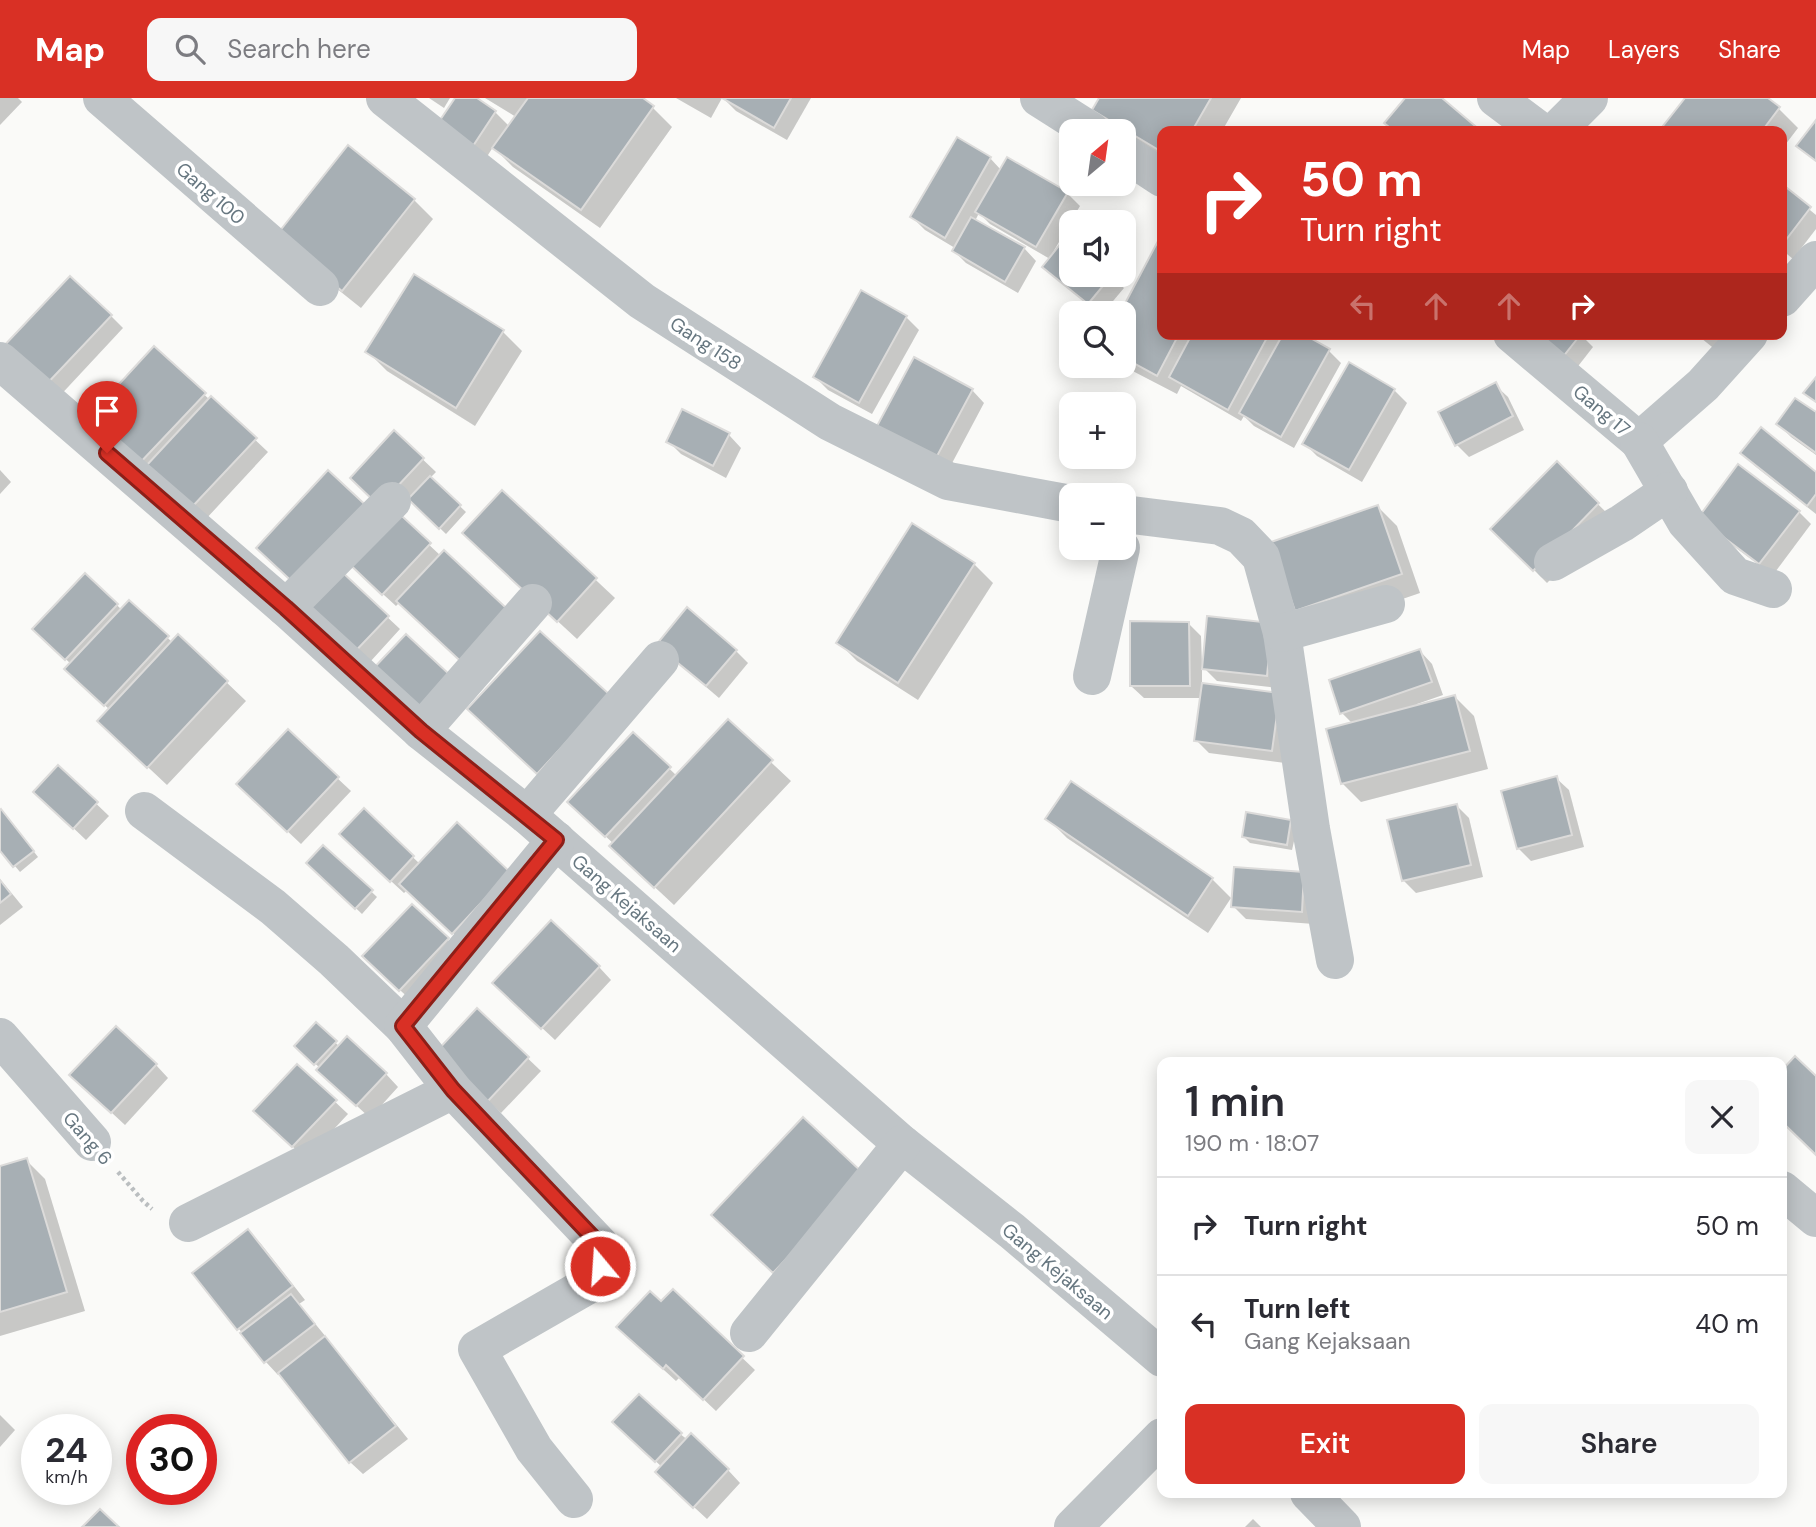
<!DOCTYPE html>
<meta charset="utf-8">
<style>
body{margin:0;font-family:"DM Sans",sans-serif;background:#f7f7f7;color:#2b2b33;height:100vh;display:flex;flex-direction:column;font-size:26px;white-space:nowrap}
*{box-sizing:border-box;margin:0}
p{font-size:23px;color:#7c7c81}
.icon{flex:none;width:38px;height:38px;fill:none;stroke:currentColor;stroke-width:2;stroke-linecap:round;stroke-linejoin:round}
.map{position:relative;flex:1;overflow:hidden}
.side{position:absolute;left:1157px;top:959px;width:630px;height:441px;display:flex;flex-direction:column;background:#fff;border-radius:14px;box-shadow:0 4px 18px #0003}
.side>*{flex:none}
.guide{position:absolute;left:1157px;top:28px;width:630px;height:214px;border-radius:14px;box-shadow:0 4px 18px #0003;background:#d93025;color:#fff;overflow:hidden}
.needle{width:46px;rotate:29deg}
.tools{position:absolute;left:1059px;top:21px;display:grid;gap:14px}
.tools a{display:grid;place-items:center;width:77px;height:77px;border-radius:14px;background:#fff;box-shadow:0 4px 18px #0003;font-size:35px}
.speed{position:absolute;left:21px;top:1316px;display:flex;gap:14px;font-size:35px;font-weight:700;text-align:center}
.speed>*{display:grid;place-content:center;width:91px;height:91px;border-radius:50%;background:#fff;box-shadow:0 4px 18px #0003;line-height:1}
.speed small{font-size:18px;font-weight:400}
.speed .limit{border:10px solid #d22;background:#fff;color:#111}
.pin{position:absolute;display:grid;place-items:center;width:60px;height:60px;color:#fff;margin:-72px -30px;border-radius:50% 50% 50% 0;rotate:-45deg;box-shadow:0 0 7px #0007}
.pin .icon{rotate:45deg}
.me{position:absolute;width:77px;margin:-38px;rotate:342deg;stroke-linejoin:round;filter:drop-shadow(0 0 5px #0008)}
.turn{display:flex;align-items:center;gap:24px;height:147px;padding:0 28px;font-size:32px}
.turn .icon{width:91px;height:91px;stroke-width:2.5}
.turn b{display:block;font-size:49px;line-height:60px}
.lanes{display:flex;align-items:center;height:66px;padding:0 28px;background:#0003;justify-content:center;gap:35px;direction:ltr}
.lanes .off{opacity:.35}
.round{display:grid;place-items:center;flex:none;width:74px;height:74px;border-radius:14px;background:#f7f7f7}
.head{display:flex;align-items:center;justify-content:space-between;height:119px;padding:0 28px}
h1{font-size:42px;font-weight:600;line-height:52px}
.cta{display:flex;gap:14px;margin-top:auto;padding:14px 28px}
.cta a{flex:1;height:80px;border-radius:14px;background:#d93025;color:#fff;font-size:28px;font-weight:600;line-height:80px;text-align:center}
.cta a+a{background:#f7f7f7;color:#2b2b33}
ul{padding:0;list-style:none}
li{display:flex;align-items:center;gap:21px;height:98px;padding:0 28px;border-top:2px solid #e1e1e2}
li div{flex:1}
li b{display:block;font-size:26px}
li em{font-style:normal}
header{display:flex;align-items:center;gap:42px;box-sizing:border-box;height:98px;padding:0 35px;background:#d93025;color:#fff}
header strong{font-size:33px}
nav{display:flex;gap:38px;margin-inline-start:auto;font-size:24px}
.search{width:490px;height:63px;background:#f7f7f7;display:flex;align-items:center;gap:18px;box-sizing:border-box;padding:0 24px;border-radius:14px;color:#7c7c81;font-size:26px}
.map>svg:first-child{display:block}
.shadow{fill:#0003}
.building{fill:#a7afb4;stroke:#dcdbda;stroke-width:2}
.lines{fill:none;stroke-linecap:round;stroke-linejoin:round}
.path{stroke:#babec0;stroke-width:4.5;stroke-dasharray:3.5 3.5;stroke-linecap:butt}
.minor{stroke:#bfc4c7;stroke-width:38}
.route-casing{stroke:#8d1f18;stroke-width:18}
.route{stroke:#d93025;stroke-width:12}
.labels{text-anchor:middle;stroke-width:7;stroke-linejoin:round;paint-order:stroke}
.street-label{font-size:19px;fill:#677780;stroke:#fff}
</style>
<header>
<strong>Map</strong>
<div class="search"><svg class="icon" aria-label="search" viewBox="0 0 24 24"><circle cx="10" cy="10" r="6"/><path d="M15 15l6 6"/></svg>Search here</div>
<nav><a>Map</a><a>Layers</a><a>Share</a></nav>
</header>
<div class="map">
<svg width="1816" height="1429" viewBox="0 0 1816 1429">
<rect width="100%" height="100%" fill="#fafaf8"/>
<g class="shadow">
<polygon points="0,0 18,0 22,4 0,27"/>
<polygon points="429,0 450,0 444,10"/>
<polygon points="457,0 474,0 495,14 510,29 516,19 485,0 640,0 653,10 672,29 600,130 513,69 493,49 483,65 449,44"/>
<polygon points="676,0 722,0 711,20"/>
<polygon points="723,0 811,0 787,42 736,13"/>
<polygon points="1101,0 1241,0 1222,33 1162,33 1162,60 1124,37 1124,33 1118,33 1113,31 1094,12"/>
<polygon points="1687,0 1765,0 1779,11 1798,30 1782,51 1782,33 1661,33"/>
<polygon points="958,41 990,60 1001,72 1067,95 1080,108 1052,156 1054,157 1071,145 1071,177 1110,177 1124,190 1103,215 1099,215 1057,181 1044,169 1050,161 990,126 979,115 975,123 1024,150 1036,163 1018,195 966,165 954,153 955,150 925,132 912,119"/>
<polygon points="1782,89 1816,117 1816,131 1793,161 1782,152"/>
<polygon points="414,102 433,121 361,210 296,158"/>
<polygon points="1158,145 1162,147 1162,236 1283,236 1329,253 1341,265 1294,350 1254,328 1244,318 1241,323 1181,288 1177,296 1123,268 1124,215 1122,215"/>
<polygon points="414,179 503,234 522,253 475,328 387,273 368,254"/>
<polygon points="111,218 123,230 55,303 15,265"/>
<polygon points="906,219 919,232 872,316 828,292 815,279"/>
<polygon points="1522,236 1580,236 1593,249 1572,276"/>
<polygon points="1696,236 1739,236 1722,257"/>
<polygon points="154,250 210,302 211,300 268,354 205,422 101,334"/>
<polygon points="1495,287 1508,299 1524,332 1469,359 1457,347"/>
<polygon points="972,292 984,305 942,384 884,354"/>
<polygon points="1394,292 1407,305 1362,384 1317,358 1304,345"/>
<polygon points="1816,317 1816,357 1791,339 1778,326"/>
<polygon points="394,334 436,374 430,380 466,414 446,436 410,401 396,416 441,458 444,455 529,535 484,584 400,504 396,508 349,465 340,475 400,531 360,575 300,518 315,503 258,450 328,375 379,422 387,413 352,380"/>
<polygon points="729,337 741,350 726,380 681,356 668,343"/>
<polygon points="1742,355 1816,376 1816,416 1755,368"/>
<polygon points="1557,366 1611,419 1547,485 1493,431"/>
<polygon points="0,372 11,384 0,396"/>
<polygon points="502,394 615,500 577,541 483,454"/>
<polygon points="1378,409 1397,428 1420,495 1315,531 1296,512"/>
<polygon points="1799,414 1811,426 1773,477 1713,433"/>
<polygon points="913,427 974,466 993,485 918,602 857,563 838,544"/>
<polygon points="85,477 122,512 129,504 172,544 178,538 246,603 167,687 118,641 109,611 79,584 71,566 34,531"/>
<polygon points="1189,526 1201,538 1202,567 1204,568 1271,526 1279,590 1217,583 1202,568 1202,587 1279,597 1285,665 1209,655 1196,642 1201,600 1144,600 1131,588"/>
<polygon points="736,553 748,565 719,600 671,559"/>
<polygon points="1420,553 1432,566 1443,597 1417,606 1417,609 1455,599 1474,618 1488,671 1361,704 1342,685 1353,626 1342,615"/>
<polygon points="728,624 791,683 674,807 631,767 614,746 582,717 633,636 677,678"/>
<polygon points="288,634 351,693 301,746 251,699"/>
<polygon points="58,669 109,718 86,742 48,706"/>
<polygon points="1556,680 1569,692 1584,749 1531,763 1518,750"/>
<polygon points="1071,686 1212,781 1231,800 1208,835 1067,740 1048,721"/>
<polygon points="1456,707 1469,720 1483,779 1416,795 1403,782"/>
<polygon points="364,713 420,766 509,775 466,847 407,792 404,795 354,749"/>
<polygon points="0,714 7,719 38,759 20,774 0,750"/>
<polygon points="1291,724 1297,730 1292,752 1250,745 1244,739"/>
<polygon points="324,749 377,799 362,816 309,765"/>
<polygon points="1304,775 1314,826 1246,821 1233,808"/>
<polygon points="0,781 23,809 0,827"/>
<polygon points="447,841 460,854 413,904 377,871"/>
<polygon points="599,869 611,882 555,942 507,897"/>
<polygon points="477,912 541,973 501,1015 450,968"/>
<polygon points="316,927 340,949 386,976 398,989 370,1020 331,984 320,970 296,948"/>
<polygon points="156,967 168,980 125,1027 84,989"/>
<polygon points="297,968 348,1016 306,1061 268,1026"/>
<polygon points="26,1062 45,1081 85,1213 0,1238 0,1070"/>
<polygon points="248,1133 261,1146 305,1202 299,1206 326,1239 324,1241 337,1253 408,1341 363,1376 350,1364 280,1275 278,1277 266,1264 194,1176"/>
<polygon points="673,1194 755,1272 716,1313 680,1279 676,1283 631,1242"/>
<polygon points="0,1317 15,1332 0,1349"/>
<polygon points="680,1336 728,1372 740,1385 707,1421 670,1387 662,1369 627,1337"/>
<polygon points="1253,1421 1261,1429 1245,1429"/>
</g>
<g class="building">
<polygon points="455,0 477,0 496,13 469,54 434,31"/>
<polygon points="528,0 643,0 654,8 581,112 492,50"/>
<polygon points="722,0 791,0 774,30"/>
<polygon points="1099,0 1211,0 1192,33 1162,33 1162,54 1092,12"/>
<polygon points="1405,0 1442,0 1481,33 1394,33 1384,25"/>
<polygon points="1685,0 1768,0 1780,9 1762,33 1659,33"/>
<polygon points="1816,22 1816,63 1796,48"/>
<polygon points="957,39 991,59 945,140 910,119"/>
<polygon points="348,47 415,101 342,193 275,139"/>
<polygon points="1007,59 1068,94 1036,149 975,114"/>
<polygon points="1782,86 1811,109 1782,147"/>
<polygon points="971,119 1025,149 1005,184 952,153"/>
<polygon points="1066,139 1071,143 1071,177 1112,177 1088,206 1042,169"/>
<polygon points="1158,143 1162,145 1162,236 1179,236 1157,278 1124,260 1124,215 1120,215"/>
<polygon points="414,176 504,232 456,310 365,254"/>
<polygon points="70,178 112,217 41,292 0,252"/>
<polygon points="861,192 907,218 859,305 813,279"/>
<polygon points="1192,236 1269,236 1228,312 1169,279"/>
<polygon points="1283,236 1303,236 1330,251 1281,339 1239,315"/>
<polygon points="1523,236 1581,236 1558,265"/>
<polygon points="154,248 206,295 136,369 86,322"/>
<polygon points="914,259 973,291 929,373 870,341"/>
<polygon points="1349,264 1395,291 1349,372 1302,346"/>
<polygon points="1816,279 1816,304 1803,295"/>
<polygon points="1496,284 1513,318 1455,348 1438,314"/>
<polygon points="211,298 257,340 191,410 146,368"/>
<polygon points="1795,300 1816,314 1816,355 1776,326"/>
<polygon points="682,311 730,335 713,368 666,344"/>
<polygon points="1761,329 1816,374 1816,396 1807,408 1740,355"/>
<polygon points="394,332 424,360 379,408 350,380"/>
<polygon points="1557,363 1599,405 1533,473 1490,431"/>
<polygon points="1738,366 1800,413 1759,466 1698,420"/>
<polygon points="328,372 373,414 300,491 256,450"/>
<polygon points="430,378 461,407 439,431 408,401"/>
<polygon points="502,392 597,480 557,524 462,435"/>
<polygon points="390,407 431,445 382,497 342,459"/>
<polygon points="1378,407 1402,476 1295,513 1271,444"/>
<polygon points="912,425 975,465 898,585 836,545"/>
<polygon points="444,452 518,521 470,572 396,503"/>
<polygon points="341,473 389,518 346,563 298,518"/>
<polygon points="85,475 118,506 65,562 32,531"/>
<polygon points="129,502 169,538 104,608 64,571"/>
<polygon points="687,509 737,552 706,588 656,547"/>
<polygon points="1207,518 1272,525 1267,578 1202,571"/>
<polygon points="1130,523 1189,524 1190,588 1130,588"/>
<polygon points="540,533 610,597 537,676 467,611"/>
<polygon points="178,536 228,583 147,670 97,623"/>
<polygon points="406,536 450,577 414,615 370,574"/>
<polygon points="1420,551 1432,584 1340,616 1329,582"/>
<polygon points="1202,585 1280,595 1272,653 1194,643"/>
<polygon points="1455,597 1470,653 1341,686 1326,631"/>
<polygon points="728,621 773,662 654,790 609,748"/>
<polygon points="288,631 339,679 287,734 236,686"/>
<polygon points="633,634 671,669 605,739 567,704"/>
<polygon points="58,667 98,704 73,731 33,694"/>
<polygon points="1557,678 1572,737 1517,751 1501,693"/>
<polygon points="1071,683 1213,780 1188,818 1045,721"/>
<polygon points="1457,706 1471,767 1402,783 1387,722"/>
<polygon points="364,710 414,758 390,784 339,736"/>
<polygon points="1,711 34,753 13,769 0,753 0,712"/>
<polygon points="1246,714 1291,722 1287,747 1242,739"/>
<polygon points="457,724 510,774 452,836 399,786"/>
<polygon points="323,747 373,792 355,811 306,765"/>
<polygon points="1234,769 1304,774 1302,814 1231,809"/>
<polygon points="0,782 11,796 0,805"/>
<polygon points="412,806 449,840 399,893 362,858"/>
<polygon points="551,822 600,868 541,931 492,885"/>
<polygon points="477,910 529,959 487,1004 435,955"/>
<polygon points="316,924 337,943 314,967 294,948"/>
<polygon points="116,928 157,966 111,1015 69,977"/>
<polygon points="347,938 387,975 356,1008 316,972"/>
<polygon points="1795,958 1816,978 1816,1057 1782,1024 1782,972"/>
<polygon points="297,966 337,1002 292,1049 253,1013"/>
<polygon points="803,1019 865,1077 773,1175 711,1117"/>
<polygon points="27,1060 67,1194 0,1214 0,1068"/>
<polygon points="248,1131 293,1188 237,1232 192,1175"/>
<polygon points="673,1191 744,1258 703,1302 666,1267 663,1271 616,1229 650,1193 661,1203"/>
<polygon points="291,1196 315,1226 264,1265 240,1235"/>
<polygon points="325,1238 396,1328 349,1365 278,1275"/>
<polygon points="639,1296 682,1335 655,1364 612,1324"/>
<polygon points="691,1335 729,1371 693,1410 655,1374"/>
<polygon points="100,1411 119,1429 82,1429"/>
</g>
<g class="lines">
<polyline class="path" points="118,1074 143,1103 152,1111"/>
<g class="minor">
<polyline points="102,0 320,189"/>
<polyline points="385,0 642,203 830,324 948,383 1071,406"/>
<polyline points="1039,0 1091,33"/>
<polyline points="1496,0 1540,33"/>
<polyline points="1556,33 1589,0"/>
<polyline points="1124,55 1162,80"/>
<polyline points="1782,200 1816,162"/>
<polyline points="1512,236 1639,343 1703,287 1749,236"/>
<polyline points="0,263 286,510 421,633 527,717 902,1046 1012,1133 1162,1260"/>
<polyline points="1639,343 1686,424 1735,478 1773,491"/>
<polyline points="1124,416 1220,428 1241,438 1261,459 1282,535 1311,731 1335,862"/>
<polyline points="1553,464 1622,425 1669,393"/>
<polyline points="286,510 392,403"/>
<polyline points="1282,535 1386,506"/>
<polyline points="1092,578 1121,450"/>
<polyline points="421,633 533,505"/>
<polyline points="144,713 273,809 334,862 403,928 453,992 600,1147 600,1168 590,1186 477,1251 534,1351 574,1401"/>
<polyline points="527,717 660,562"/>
<polyline points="403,928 556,742"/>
<polyline points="0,939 92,1044"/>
<polyline points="1782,1092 1816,1120"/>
<polyline points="188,1125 453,992"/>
<polyline points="749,1235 902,1046"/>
<polyline points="1309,1395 1342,1429"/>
<polyline points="1073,1429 1162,1339"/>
</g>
</g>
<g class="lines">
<defs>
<polyline id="route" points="107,355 286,510 421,633 556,742 403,928 453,992 600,1147 600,1168"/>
</defs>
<use href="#route" class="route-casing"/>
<use href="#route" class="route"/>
</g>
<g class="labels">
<g class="street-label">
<text transform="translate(211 95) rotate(41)" y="7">Gang 100</text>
<text transform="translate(706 245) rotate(33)" y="7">Gang 158</text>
<text transform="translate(1602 312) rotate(40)" y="7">Gang 17</text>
<text transform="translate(627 805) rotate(41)" y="7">Gang Kejaksaan</text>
<text transform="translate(88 1040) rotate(49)" y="7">Gang 6</text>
<text transform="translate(1058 1173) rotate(40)" y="7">Gang Kejaksaan</text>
</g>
</g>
</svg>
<div class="tools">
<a><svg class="needle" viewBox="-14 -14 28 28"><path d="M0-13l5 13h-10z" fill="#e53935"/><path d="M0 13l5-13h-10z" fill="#7c7c81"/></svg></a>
<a><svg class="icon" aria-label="sound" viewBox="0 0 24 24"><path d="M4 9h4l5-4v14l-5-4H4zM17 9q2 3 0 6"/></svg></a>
<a><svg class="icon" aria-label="search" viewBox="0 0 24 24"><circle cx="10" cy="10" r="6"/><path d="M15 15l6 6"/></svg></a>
<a>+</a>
<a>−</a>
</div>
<div class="speed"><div>24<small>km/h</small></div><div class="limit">30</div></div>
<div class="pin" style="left:107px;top:355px;background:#d93025"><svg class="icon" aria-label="arrive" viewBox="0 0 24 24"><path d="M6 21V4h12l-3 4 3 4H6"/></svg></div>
<svg class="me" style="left:600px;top:1168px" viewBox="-20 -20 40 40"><circle r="17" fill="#d93025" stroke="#fff" stroke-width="3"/><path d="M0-11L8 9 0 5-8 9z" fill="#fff"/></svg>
<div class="guide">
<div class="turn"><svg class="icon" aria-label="right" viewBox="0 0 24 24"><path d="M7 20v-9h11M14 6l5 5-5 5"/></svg><div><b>50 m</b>Turn right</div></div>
<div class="lanes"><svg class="icon off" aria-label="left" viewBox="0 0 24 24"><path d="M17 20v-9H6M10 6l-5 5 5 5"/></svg><svg class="icon off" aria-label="ahead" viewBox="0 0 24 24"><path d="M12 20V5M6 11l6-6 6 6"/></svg><svg class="icon off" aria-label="ahead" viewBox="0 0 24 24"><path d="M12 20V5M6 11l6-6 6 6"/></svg><svg class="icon" aria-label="right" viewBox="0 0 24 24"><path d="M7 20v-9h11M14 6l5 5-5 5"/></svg></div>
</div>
<section class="side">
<div class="head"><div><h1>1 min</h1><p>190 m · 18:07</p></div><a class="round"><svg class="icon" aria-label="close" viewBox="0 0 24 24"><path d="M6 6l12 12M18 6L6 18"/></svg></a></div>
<ul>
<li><svg class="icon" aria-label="right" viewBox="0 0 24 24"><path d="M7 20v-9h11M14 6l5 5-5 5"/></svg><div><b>Turn right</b></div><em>50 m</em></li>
<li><svg class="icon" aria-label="left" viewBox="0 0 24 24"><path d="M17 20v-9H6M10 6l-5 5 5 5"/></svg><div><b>Turn left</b><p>Gang Kejaksaan</p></div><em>40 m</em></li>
</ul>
<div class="cta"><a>Exit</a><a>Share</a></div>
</section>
</div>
